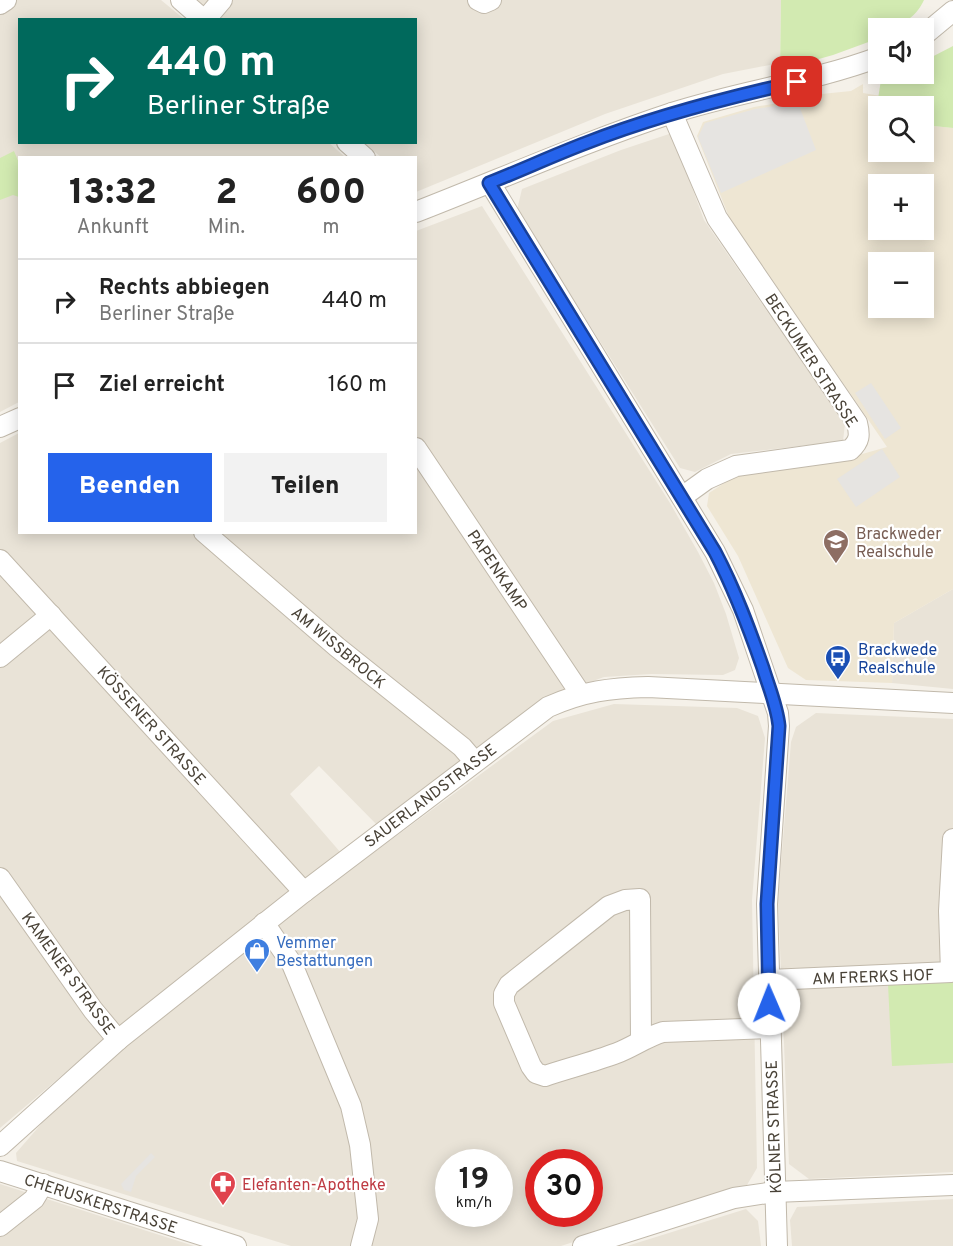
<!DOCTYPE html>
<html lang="de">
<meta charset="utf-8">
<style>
body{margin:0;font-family:Overpass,sans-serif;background:#f2f2f2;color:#222;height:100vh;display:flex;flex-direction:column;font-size:22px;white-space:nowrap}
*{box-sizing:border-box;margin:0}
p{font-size:20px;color:#767676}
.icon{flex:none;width:33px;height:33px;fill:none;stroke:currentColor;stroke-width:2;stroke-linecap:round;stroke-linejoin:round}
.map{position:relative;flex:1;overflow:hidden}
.side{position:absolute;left:18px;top:156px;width:399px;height:378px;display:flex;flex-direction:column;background:#fff;border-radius:0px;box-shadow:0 3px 15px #0003}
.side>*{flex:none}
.top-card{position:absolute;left:18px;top:18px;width:399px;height:126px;border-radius:0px;box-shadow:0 3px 15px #0003;background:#00695c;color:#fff;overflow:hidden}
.controls{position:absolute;left:868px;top:18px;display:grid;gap:12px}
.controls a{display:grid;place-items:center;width:66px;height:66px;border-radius:0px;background:#fff;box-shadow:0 3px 15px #0003;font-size:30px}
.speed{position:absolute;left:435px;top:1149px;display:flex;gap:12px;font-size:30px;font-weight:700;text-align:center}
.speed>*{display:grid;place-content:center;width:78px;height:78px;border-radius:50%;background:#fff;box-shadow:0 3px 15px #0003;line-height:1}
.speed small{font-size:15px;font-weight:400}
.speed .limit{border:9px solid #d22;background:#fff;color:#111}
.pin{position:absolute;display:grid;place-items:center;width:51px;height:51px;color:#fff;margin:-26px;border-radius:12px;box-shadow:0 3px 9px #0006}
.me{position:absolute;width:66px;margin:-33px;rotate:359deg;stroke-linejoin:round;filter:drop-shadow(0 0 4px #0008)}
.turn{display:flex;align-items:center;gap:21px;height:126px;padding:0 30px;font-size:27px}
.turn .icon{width:78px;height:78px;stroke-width:2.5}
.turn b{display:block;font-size:42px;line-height:51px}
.eta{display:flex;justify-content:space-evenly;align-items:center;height:102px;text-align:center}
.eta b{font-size:36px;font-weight:800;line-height:42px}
.cta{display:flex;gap:12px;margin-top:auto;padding:12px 30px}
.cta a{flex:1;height:69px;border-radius:0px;background:#2563eb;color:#fff;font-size:24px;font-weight:800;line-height:69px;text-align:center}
.cta a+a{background:#f2f2f2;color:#222}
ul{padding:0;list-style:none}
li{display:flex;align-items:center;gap:18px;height:84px;padding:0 30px;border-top:2px solid #e0e0e0}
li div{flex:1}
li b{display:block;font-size:22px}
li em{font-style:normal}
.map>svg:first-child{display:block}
.residential{fill:#e9e3d7;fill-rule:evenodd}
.education{fill:#eee6d3;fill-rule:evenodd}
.green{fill:#d2eab1}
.parking{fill:#e6e4e1}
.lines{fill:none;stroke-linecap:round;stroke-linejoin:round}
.minor-casing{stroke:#c1b9ab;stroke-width:22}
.minor{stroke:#fff;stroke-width:20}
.route-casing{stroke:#184099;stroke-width:15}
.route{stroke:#2563eb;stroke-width:10}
.labels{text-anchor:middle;stroke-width:4.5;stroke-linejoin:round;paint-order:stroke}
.street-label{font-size:16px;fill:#494237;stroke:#fff}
.education-label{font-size:16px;fill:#785e54;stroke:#fff;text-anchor:start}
.transit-label{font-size:16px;fill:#164399;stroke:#fff;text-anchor:start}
.shop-label{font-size:16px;fill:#366cbe;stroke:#fff;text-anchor:start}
.health-label{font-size:16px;fill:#be3a42;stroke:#fff;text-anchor:start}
</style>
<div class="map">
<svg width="953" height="1246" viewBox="0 0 953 1246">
<rect width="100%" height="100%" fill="#f5f1e9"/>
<g class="residential">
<polygon points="0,0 161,0 184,19 20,20 20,142 328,142 345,157 20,158 19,402 0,412"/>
<polygon points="197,0 781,0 780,63 723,74 605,114 416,192 416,158 381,157 364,143 416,142 416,20 220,19"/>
<polygon points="672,133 704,220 845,424 843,441 731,454 695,472 680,468 517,210 522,189 621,150"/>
<polygon points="482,206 670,503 698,552 714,583 726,614 739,658 735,670 723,675 651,674 604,677 544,699 377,825 319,766 290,794 341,853 119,1027 0,1128 0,443 19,433 20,532 416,532 416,231"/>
<polygon points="953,589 953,689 892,683 894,623"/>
<path d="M614,704L737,708L758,716L765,738L752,900L757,1168L747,1185L561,1246H291L17,1161L16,1153L43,1122L128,1045L309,900L553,721ZM448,1162H500V1214H448ZM538,1162H590V1214H538Z"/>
<polygon points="816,713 953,719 953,1172 809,1179 789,1164 778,900 791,742 796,727"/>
<polygon points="0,1184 194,1246 0,1246"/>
<polygon points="953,1199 953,1246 792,1246 790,1220 797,1207"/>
<polygon points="746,1209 758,1221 761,1246 627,1246"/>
</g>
<path class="education" d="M863,84V93L881,96L872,135H879V152H924V125L953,128V589L894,623L892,683L806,680L788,668L738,556L707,506L709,493L735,476L841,460L887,447L729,217L697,136L703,122L754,107L790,101L792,97L851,91ZM879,184H924V230H879ZM879,262H924V308H879Z"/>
<g class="green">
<path d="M781,0H924C915,19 899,28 879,28V37L874,40L833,55L780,70Z"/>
<polygon points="953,46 953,128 924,125 924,106 879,106 879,135 872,136 881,80 897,74 924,74 924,61"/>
<polygon points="14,151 19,163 19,197 13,195 0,200 0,158"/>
<polygon points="953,981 953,1063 892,1066 888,984"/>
</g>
<g class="parking">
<polygon points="798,103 816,150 721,193 698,137 705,123 755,109"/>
<polygon points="871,383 901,428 885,439 855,393"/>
<polygon points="882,449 900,477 856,507 837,479"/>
<polygon points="151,1153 155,1157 136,1176 131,1192 124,1190 121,1184"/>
</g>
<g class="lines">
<defs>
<g id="minor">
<polyline points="181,0 204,20"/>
<polyline points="478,0 484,3 491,0"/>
<polyline points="0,4 6,0"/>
<polyline points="205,20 222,0"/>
<polyline points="924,35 953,11"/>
<path d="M672,113L717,218L857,423C860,435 860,441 850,450L736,466L707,479L682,497"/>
<polyline points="347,142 365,158"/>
<polyline points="490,183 715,552 743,610 778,713 779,726 767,904 777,1246"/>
<path d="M416,212C501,179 584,142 672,113C740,91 812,82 879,57"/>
<polyline points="0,427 20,418"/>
<polyline points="416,448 580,693"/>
<polyline points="204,532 337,647 462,747 474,761"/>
<polyline points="0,560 304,892"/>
<polyline points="0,657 51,615"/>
<polyline points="0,878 93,1010 118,1040"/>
<polyline points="264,923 292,964 351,1106 360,1145 368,1219 361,1246"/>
<polyline points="769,980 951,972 949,911 953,839"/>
<path d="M641,1041L640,899L625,900L609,906L509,985L504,994V1003L531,1066L536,1073L545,1076C569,1068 593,1062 617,1053C633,1047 646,1037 663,1032L770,1028"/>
<path d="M0,1146L118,1040L304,892L548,707C584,691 610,688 648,687L953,703"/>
<polyline points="0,1171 236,1246"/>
<polyline points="0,1226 34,1199 43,1184"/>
<polyline points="583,1246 734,1198 774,1192 953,1185"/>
</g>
</defs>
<use href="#minor" class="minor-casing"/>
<use href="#minor" class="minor"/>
</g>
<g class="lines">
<defs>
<path id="route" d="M769,1004L767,904L779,726C777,706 769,688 763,668C749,628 735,590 715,552L489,183C522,170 554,155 586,143C655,116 725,98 797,82"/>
</defs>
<use href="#route" class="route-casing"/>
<use href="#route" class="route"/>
</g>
<defs>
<symbol id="school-pin" viewBox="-11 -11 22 30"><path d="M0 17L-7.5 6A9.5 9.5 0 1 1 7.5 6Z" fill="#8d6e63" stroke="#fff"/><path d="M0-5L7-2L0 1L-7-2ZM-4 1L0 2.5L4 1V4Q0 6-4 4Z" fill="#fff"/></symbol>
<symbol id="bus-pin" viewBox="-11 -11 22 30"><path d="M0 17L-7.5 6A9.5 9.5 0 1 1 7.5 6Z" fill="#1a4fb4" stroke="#fff"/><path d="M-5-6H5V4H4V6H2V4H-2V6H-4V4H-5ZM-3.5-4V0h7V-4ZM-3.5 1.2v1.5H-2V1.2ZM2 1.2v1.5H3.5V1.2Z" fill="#fff"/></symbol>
<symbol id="shop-pin" viewBox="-11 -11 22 30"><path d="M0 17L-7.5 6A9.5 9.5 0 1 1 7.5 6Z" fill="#3f7fe0" stroke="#fff"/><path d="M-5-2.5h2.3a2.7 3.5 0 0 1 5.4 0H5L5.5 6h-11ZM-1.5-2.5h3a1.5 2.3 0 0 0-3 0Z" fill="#fff"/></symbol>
<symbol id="pharmacy-pin" viewBox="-11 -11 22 30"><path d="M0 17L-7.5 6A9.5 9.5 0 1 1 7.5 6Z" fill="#e0444e" stroke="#fff"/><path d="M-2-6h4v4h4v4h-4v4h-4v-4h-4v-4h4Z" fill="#fff"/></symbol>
</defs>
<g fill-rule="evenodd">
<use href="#school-pin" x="821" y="527" width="30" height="40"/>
<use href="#bus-pin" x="823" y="643" width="30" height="40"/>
<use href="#shop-pin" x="242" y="936" width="30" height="40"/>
<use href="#pharmacy-pin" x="208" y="1169" width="30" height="40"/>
</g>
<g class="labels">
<g class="street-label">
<text transform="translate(812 360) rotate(57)" y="6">BECKUMER STRASSE</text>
<text transform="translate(498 570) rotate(56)" y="6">PAPENKAMP</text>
<text transform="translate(339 647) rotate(40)" y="6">AM WISSBROCK</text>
<text transform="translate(152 725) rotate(48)" y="6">KÖSSENER STRASSE</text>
<text transform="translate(430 795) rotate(-37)" y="6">SAUERLANDSTRASSE</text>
<text transform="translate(69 973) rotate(54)" y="6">KAMENER STRASSE</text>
<text transform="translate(873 976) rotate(-2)" y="6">AM FRERKS HOF</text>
<text transform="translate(773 1127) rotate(-92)" y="6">KÖLNER STRASSE</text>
<text transform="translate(101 1203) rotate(18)" y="6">CHERUSKERSTRASSE</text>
</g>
<g class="education-label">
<text x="856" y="539">Brackweder<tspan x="856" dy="18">Realschule</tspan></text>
</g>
<g class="transit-label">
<text x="858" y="655">Brackwede<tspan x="858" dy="18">Realschule</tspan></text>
</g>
<g class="shop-label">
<text x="276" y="948">Vemmer<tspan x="276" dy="18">Bestattungen</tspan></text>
</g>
<g class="health-label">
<text x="242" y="1190">Elefanten-Apotheke</text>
</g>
</g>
</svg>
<div class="controls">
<a><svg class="icon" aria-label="sound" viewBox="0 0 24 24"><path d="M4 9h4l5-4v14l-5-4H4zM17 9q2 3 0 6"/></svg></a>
<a><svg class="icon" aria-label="search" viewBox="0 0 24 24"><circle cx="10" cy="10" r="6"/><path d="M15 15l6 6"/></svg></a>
<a>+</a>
<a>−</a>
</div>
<div class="speed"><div>19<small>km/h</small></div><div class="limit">30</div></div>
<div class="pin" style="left:797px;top:82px;background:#d93025"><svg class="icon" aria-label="arrive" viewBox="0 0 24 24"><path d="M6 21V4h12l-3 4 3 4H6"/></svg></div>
<svg class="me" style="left:769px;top:1004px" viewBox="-20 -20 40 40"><circle r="19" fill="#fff"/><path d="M0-13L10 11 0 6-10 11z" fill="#2563eb"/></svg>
<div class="top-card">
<div class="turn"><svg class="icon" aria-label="right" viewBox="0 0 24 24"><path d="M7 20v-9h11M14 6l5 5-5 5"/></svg><div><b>440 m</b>Berliner Straße</div></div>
</div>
<section class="side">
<div class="eta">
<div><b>13:32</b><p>Ankunft</p></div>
<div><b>2</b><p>Min.</p></div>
<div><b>600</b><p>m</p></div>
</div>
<ul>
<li><svg class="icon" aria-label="right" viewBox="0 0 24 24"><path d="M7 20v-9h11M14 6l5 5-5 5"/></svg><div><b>Rechts abbiegen</b><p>Berliner Straße</p></div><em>440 m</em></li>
<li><svg class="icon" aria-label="arrive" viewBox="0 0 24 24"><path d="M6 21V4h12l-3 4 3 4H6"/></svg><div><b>Ziel erreicht</b></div><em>160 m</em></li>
</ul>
<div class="cta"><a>Beenden</a><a>Teilen</a></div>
</section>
</div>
